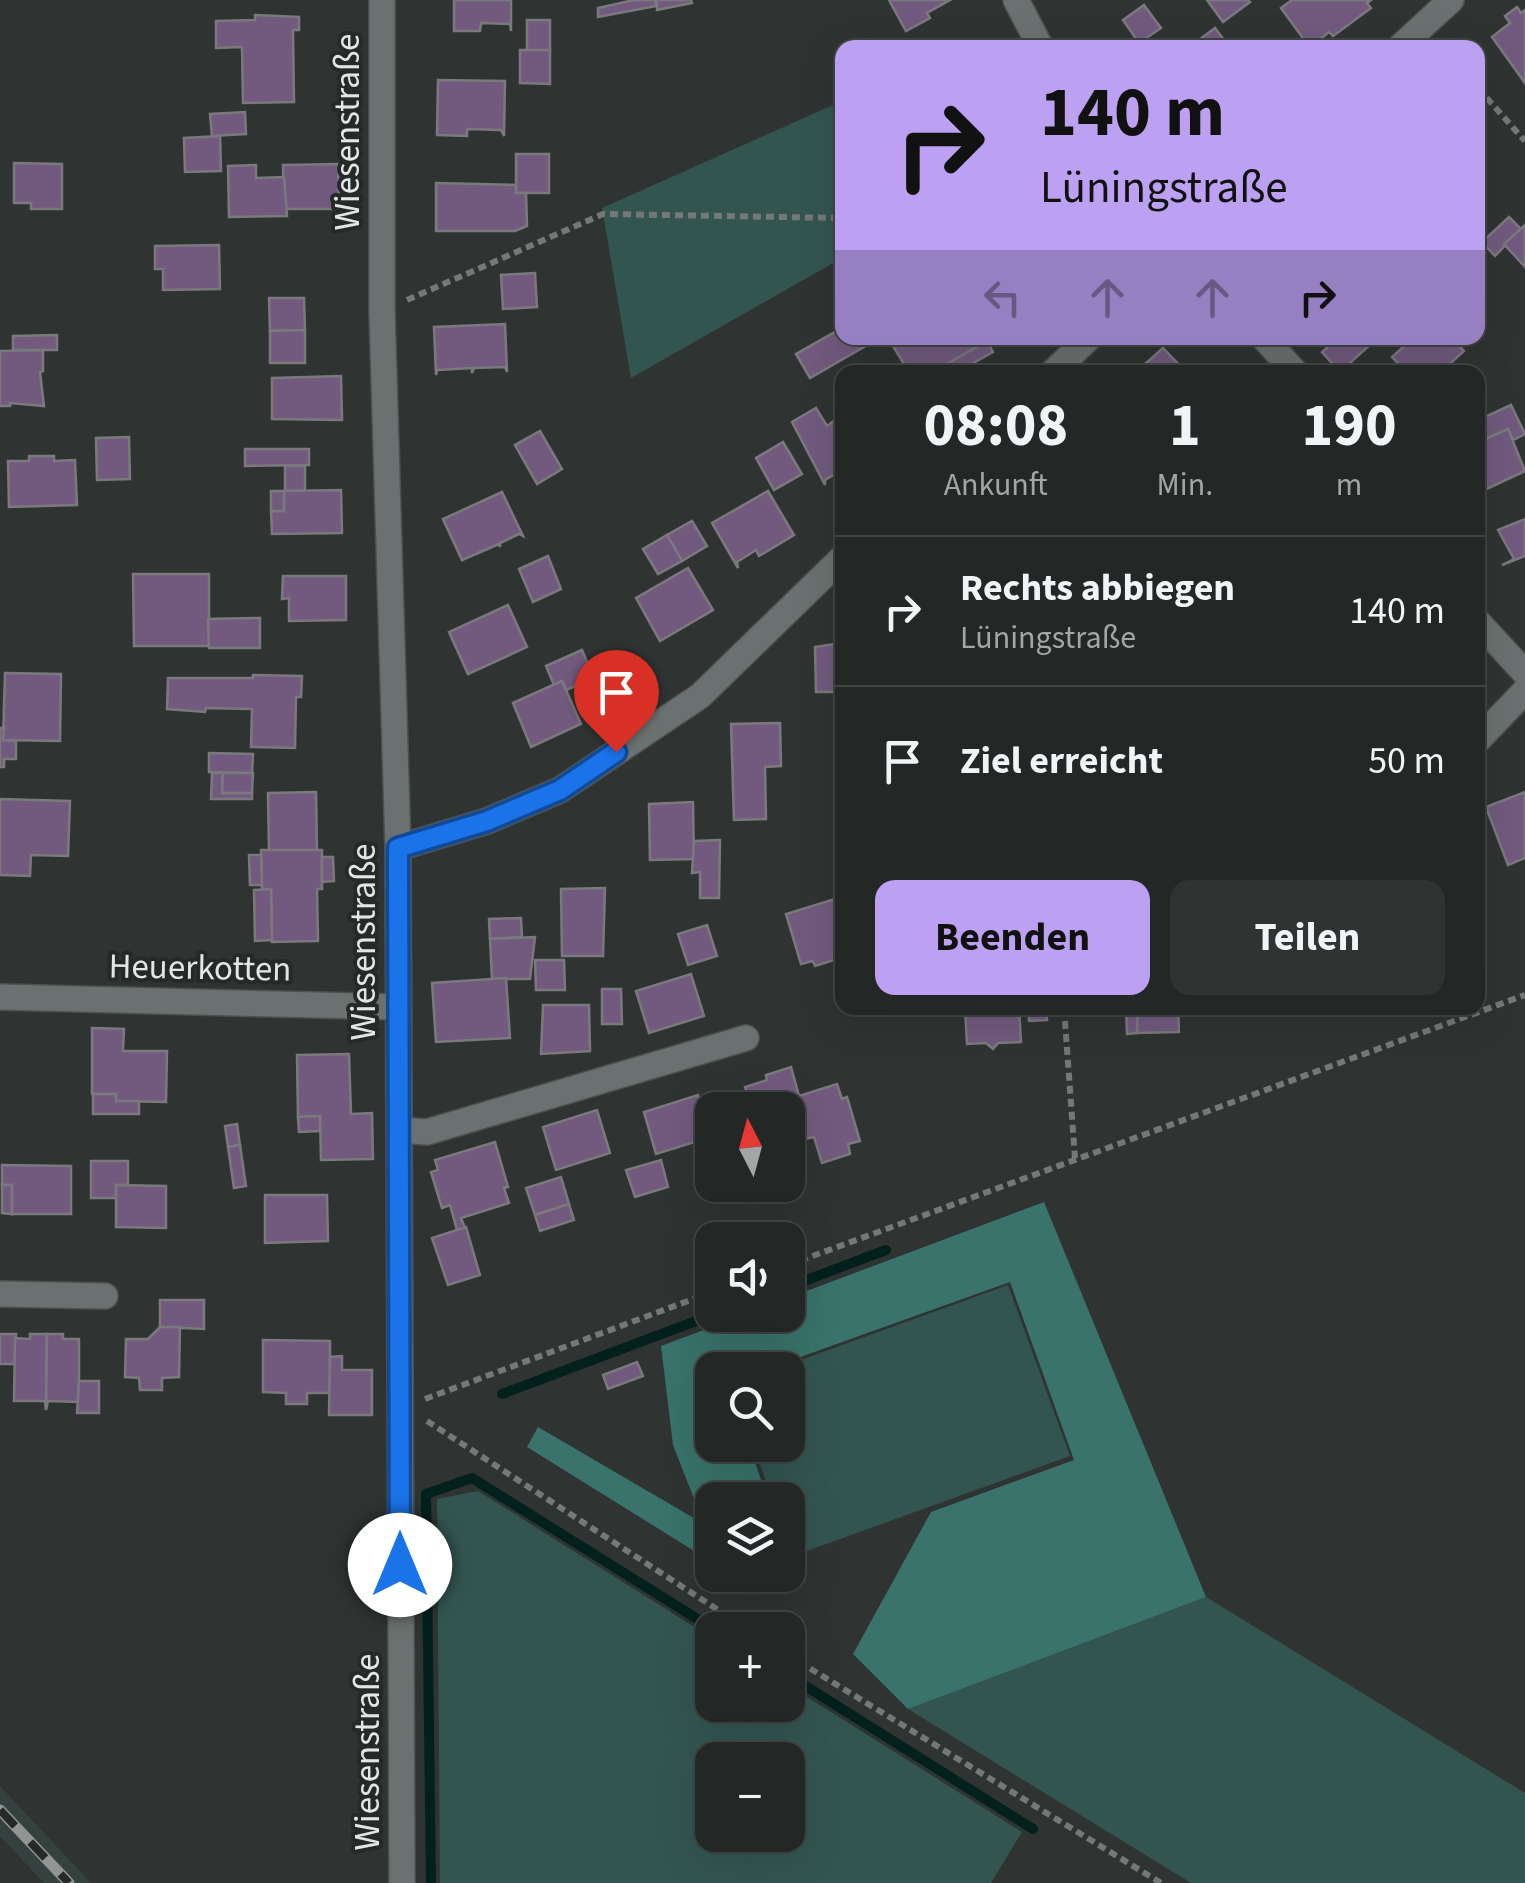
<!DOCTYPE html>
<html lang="de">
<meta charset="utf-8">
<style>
body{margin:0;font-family:"Source Sans 3",sans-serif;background:#2f3332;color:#f1f3f6;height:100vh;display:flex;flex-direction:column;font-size:38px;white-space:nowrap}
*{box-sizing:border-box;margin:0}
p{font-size:32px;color:#a3a5a7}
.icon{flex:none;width:55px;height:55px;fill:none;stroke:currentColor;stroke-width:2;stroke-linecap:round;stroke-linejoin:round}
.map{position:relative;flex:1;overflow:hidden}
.drawer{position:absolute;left:835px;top:365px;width:650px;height:650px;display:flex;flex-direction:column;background:#232726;border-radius:20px;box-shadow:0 10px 40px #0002,0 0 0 2px #404443}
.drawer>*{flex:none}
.guide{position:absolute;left:835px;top:40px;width:650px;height:305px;border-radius:20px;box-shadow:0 10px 40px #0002,0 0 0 2px #404443;background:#bca0f2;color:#111;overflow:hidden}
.needle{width:65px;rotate:354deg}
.buttons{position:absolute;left:695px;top:1092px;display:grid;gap:20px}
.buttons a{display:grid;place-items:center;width:110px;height:110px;border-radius:20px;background:#232726;box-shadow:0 10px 40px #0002,0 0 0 2px #404443;font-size:50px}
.pin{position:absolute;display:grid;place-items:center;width:85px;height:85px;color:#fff;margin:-102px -42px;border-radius:50% 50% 50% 0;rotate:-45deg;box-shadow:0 0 10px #0007}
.pin .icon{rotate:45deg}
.me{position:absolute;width:110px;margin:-55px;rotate:0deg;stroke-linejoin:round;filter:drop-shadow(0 0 8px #0008)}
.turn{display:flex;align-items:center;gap:35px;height:210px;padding:0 40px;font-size:45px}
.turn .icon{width:130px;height:130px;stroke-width:2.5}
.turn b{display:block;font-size:70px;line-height:85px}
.lanes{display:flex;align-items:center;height:95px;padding:0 40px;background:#0003;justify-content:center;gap:50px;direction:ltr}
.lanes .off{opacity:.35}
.eta{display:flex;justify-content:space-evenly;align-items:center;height:170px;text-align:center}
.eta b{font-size:60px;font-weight:700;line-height:70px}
.action{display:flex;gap:20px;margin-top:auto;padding:20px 40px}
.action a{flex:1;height:115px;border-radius:20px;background:#bca0f2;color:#111;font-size:40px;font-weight:700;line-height:115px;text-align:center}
.action a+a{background:#2f3332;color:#f1f3f6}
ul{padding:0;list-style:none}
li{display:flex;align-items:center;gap:30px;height:150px;padding:0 40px;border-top:2px solid #404443}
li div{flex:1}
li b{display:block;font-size:38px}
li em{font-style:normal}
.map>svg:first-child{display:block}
.built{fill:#36413f}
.green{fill:#335550;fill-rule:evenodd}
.forest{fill:#39736b}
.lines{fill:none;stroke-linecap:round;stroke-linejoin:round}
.stream{stroke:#02211d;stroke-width:10}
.building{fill:#715a7e;stroke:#7b797d;stroke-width:2.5}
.minor-casing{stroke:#4c5150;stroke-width:28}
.path{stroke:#747877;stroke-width:6;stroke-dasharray:8 5;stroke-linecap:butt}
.minor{stroke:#6b7170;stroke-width:25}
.rail-casing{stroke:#919594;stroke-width:11}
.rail{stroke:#252a29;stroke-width:8;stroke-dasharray:22;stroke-linecap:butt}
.route-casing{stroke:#114b97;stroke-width:25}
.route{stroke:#1a73e8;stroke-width:18}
.labels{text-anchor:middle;stroke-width:8;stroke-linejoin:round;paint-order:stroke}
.street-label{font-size:35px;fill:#e3e6e5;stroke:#252a29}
</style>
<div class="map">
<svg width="1525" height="1883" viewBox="0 0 1525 1883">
<rect width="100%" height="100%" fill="#2f3433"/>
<polygon class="built" points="0,1786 91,1883 44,1883 0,1836"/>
<g class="green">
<polygon points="842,101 842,258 631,378 602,208"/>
<polygon points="1008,1285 1070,1456 793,1556 788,1541 788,1500 773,1500 753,1445 788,1445 788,1370 773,1370"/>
<path d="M478,1491L712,1638V1705H788V1685L1022,1832L991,1883H440L437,1499ZM712,1760H788V1835H712Z"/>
<polygon points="1206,1597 1525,1793 1525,1883 1191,1883 908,1709"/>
</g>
<polygon class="forest" points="1044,1202 1206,1597 908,1709 853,1654 931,1512 1074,1460 1010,1282 764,1370 712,1370 712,1445 749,1445 768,1500 712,1500 712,1562 527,1447 538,1427 704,1524 673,1445 661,1346 744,1315 788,1315 788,1298"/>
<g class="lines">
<g class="stream">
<polyline points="788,1287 886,1250"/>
<polyline points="502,1394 712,1315"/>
<polyline points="788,1675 1033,1829"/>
<polyline points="431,1883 426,1494 472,1478 715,1630"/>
</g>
</g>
<g class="building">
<polygon points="454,0 511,0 511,31 510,24 481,23 480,31 454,31"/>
<polygon points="634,0 655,0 656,6 598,17 598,8"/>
<polygon points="657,0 691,0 692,3 657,10"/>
<polygon points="889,0 950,0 927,13 930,18 906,31"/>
<polygon points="1207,0 1248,0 1250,2 1223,22"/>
<polygon points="1292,0 1371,0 1367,3 1371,8 1333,36 1329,32 1310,48 1281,8"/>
<polygon points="1144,5 1161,28 1139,43 1123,20"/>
<polygon points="1517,7 1521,13 1525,10 1525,83 1492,37 1510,23 1505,16"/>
<polygon points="255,15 299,17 299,30 293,30 294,102 243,103 242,47 216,48 216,21 255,20"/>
<polygon points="527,20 550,20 550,50 527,51"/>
<polygon points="1215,28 1230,48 1188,48"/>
<polygon points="520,50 550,50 550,84 520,83"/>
<polygon points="438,80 505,81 504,136 501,130 467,129 467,136 437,135"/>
<polygon points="245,112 246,134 212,136 210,114"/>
<polygon points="220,136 221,171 185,172 184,138"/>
<rect x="516" y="154" width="33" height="39"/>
<polygon points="14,163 62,164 62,209 31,209 31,203 14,203"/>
<polygon points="338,164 339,209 284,209 283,165"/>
<polygon points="256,165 256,178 284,177 287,216 229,217 228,166"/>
<polygon points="436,183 516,185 516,193 526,193 527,226 515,231 436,231"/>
<polygon points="1509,217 1521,229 1495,256 1482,242"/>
<polygon points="1525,225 1525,267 1504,244"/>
<polygon points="219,245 220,289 163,290 163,269 155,269 155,246"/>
<polygon points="535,273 537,307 503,309 501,275"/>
<polygon points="269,298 304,298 305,330 270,331"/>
<polygon points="505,324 507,372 505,367 474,368 472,373 472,368 437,370 436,375 434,327"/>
<polygon points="842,328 842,338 867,338 871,343 810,378 796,354"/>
<polygon points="305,330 305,363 270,363 270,331"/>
<polygon points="57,335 57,350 13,350 13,336"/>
<polygon points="888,338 986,338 988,341 933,372 909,372"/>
<polygon points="1338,338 1366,338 1371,344 1340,372 1322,352"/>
<polygon points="1413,338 1452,338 1464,351 1441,372 1398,372 1399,364 1392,357"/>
<polygon points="987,341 993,352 957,372 933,372"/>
<polygon points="1163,348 1186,372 1136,372"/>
<polygon points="43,350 43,371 40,372 44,406 10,403 10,406 0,406 0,351"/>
<polygon points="341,376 342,420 272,419 272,378"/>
<polygon points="1511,405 1525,434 1513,440 1508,429 1479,442 1478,420"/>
<polygon points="816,408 827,426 842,415 842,470 825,480 825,485 792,422"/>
<polygon points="1508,429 1525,471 1478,493 1478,450 1485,446 1479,442"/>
<polygon points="540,431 562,469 537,484 515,445"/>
<polygon points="129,437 130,479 97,480 96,438"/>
<polygon points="783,442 802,474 774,490 756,458"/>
<polygon points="245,449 309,449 309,465 245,466"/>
<polygon points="29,456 54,456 54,461 75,460 77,505 9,507 8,461 29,461"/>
<rect x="285" y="466" width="20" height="25"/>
<polygon points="341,490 342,533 272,534 271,511 284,511 284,491"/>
<rect x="271" y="491" width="13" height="20"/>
<polygon points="768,491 794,535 759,556 756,550 737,562 738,568 712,523"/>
<polygon points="502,492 523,536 519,534 500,543 500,547 499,544 462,560 443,519"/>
<polygon points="1525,519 1525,556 1502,565 1514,559 1498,530"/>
<polygon points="692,521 707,546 682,561 667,535"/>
<polygon points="667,535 682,561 658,574 643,549"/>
<polygon points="548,556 561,589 533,602 519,569"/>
<polygon points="688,568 713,610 660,641 636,598"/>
<polygon points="133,574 209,574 209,646 134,646"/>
<polygon points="283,576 346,576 346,620 289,621 289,598 282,599"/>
<polygon points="508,605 527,647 468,674 449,632"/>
<polygon points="260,618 260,648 209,648 208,619"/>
<polygon points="841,643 842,702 840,702 840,692 816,692 815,647"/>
<polygon points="582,650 594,678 566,690 562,681 554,685 546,666"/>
<polygon points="5,673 61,674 60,741 3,740"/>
<polygon points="253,675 302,676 301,697 296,697 295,748 251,747 252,709 206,708 205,712 167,709 168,678 253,678"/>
<polygon points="562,681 581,724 531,747 513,703"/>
<polygon points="780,723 781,766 765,767 766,819 734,820 731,724"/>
<polygon points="0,728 4,728 3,740 16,741 16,759 4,759 4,767 0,767"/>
<polygon points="209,753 253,754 252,773 209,772"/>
<polygon points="212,773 223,773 222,793 252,793 252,799 211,799"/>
<polygon points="223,773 253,773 252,793 222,793"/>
<polygon points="316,792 317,850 269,851 268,793"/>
<polygon points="1525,792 1525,858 1508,865 1486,807"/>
<polygon points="0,799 70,801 68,856 31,855 30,876 0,875"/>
<polygon points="693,802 694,859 650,860 649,804"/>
<polygon points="720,840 719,898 700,898 700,872 692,873 694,841"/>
<polygon points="261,850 322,850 322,889 317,889 318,941 272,942 271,889 262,890"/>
<polygon points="249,855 261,855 262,885 250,885"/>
<polygon points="322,857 333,857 334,881 322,882"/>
<polygon points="605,888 603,956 562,956 561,889"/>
<polygon points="271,889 272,940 255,941 254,890"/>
<polygon points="838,898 842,912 840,958 815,966 813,961 801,964 786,914"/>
<polygon points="521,918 522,937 490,939 489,919"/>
<polygon points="707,925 717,956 688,965 678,934"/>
<polygon points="535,937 530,979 492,979 490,939"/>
<polygon points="535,960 564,960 565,990 536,990"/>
<polygon points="691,974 704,1016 649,1033 636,991"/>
<polygon points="506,978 510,1038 436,1042 432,983"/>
<polygon points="602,989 621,989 622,1024 602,1024"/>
<polygon points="543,1005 589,1005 590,1051 541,1054"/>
<polygon points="965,1008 1019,1008 1021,1042 998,1043 993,1049 986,1043 967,1044"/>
<polygon points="1019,1008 1046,1008 1047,1020 1029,1021 1029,1015 1020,1015"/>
<polygon points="1126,1008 1138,1008 1137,1033 1127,1034"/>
<polygon points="1138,1008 1178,1008 1179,1032 1137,1033"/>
<polygon points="92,1028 124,1029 123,1051 167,1051 166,1102 116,1101 116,1094 92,1094"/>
<polygon points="349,1054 351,1114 372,1113 373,1159 321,1160 320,1116 298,1117 297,1055"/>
<polygon points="791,1067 799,1096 837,1084 842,1099 847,1097 860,1141 848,1144 850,1154 822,1163 814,1137 792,1142 788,1110 747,1110 752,1108 745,1087 767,1080 766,1075"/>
<polygon points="93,1094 116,1094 116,1101 139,1101 139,1114 93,1114"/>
<polygon points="698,1095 711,1137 656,1154 644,1112"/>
<polygon points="597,1110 610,1153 556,1170 543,1127"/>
<polygon points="320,1116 320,1131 299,1132 298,1117"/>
<polygon points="237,1124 240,1145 228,1147 225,1126"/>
<polygon points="495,1142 508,1187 504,1188 509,1203 461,1218 465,1228 457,1230 450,1205 442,1208 431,1172 438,1170 435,1160"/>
<polygon points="240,1145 246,1186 234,1188 228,1147"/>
<polygon points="661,1160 668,1187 635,1197 626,1170"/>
<polygon points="91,1161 128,1161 128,1185 116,1185 116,1198 91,1198"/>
<polygon points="2,1165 71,1166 71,1214 12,1214 12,1185 2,1185"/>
<polygon points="561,1177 569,1204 535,1215 526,1188"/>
<polygon points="2,1185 12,1185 12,1214 2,1213"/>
<polygon points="116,1185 166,1186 166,1228 116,1227"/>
<polygon points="265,1195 327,1195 328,1241 265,1243"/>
<polygon points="569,1204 574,1220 540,1231 535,1215"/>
<polygon points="466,1227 480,1275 448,1285 432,1238"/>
<polygon points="160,1300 204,1300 204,1329 160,1327"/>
<polygon points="160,1327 180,1327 179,1377 162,1378 162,1390 140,1390 139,1378 125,1377 126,1339 148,1339"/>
<polygon points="0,1334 16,1334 15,1364 0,1364"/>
<polygon points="30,1334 47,1334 46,1410 45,1401 14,1401 15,1338 30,1339"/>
<polygon points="47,1334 63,1334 63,1339 79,1339 79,1402 48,1401 46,1410"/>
<polygon points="263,1340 330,1341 330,1393 307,1393 307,1404 286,1404 286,1393 263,1392"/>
<polygon points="342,1356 342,1370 372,1370 372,1415 329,1415 330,1357"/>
<polygon points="637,1362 643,1376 608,1389 603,1375"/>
<polygon points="79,1381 99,1381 99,1413 77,1413"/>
</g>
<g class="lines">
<defs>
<g id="minor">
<polyline points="382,0 382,311 398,848 402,1883"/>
<polyline points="1016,0 1041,48"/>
<polyline points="1399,48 1451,0"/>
<polyline points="1264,338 1295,372"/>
<polyline points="1053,372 1089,338"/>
<polyline points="1478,622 1525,673"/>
<polyline points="1478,740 1525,691"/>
<polyline points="398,848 487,821 560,790 700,696 842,558"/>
<polyline points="0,997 398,1007"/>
<polyline points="400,1130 427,1132 746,1038"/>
<polyline points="0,1294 105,1296"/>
</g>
</defs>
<use href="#minor" class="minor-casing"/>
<g class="path">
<polyline points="1478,88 1525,141"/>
<polyline points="407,300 603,214 842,218"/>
<polyline points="1064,1008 1075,1158"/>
<polyline points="788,1265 1525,995"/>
<polyline points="425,1399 712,1292"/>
<polyline points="427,1421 749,1630"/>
<polyline points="788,1655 1161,1883"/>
</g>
<use href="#minor" class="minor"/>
<defs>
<polyline id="rail" points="0,1810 69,1883"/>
</defs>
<use href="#rail" class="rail-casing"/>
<use href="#rail" class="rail"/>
</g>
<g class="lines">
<defs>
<polyline id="route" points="400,1565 398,848 487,821 560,790 616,752"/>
</defs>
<use href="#route" class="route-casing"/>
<use href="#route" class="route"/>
</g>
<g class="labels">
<g class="street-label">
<text transform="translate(347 132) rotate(-90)" y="12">Wiesenstraße</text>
<text transform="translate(363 942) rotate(-90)" y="12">Wiesenstraße</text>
<text transform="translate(200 967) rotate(1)" y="12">Heuerkotten</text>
<text transform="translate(367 1752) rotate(-90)" y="12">Wiesenstraße</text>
</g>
</g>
</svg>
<div class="buttons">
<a><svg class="needle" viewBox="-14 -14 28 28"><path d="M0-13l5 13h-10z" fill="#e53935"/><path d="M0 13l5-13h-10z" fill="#a3a5a7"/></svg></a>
<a><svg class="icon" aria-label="sound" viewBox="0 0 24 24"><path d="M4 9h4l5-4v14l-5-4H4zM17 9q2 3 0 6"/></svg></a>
<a><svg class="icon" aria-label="search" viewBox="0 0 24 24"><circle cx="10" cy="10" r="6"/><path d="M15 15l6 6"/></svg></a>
<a><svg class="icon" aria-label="layers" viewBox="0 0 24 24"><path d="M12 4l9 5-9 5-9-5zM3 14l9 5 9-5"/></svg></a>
<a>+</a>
<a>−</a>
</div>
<div class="pin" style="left:616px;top:752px;background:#d93025"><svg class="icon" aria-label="arrive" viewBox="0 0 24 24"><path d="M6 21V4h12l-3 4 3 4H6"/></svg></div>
<svg class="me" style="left:400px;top:1565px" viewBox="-20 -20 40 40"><circle r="19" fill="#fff"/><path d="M0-13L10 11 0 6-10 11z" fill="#1a73e8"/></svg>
<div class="guide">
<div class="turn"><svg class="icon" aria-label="right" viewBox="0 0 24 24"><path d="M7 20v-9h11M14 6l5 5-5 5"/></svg><div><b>140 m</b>Lüningstraße</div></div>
<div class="lanes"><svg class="icon off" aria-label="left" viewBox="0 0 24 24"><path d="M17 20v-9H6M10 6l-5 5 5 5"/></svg><svg class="icon off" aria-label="ahead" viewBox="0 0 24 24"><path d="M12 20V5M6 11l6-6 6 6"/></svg><svg class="icon off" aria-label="ahead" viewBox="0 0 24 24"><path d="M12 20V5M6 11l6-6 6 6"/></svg><svg class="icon" aria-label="right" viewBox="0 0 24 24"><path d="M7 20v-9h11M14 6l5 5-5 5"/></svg></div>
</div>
<section class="drawer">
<div class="eta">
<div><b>08:08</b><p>Ankunft</p></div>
<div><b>1</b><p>Min.</p></div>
<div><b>190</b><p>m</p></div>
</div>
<ul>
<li><svg class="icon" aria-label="right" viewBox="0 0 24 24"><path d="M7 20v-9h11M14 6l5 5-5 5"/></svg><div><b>Rechts abbiegen</b><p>Lüningstraße</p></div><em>140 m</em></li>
<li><svg class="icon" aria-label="arrive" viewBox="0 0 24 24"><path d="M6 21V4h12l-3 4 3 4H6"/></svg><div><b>Ziel erreicht</b></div><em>50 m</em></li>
</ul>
<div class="action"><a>Beenden</a><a>Teilen</a></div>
</section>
</div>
